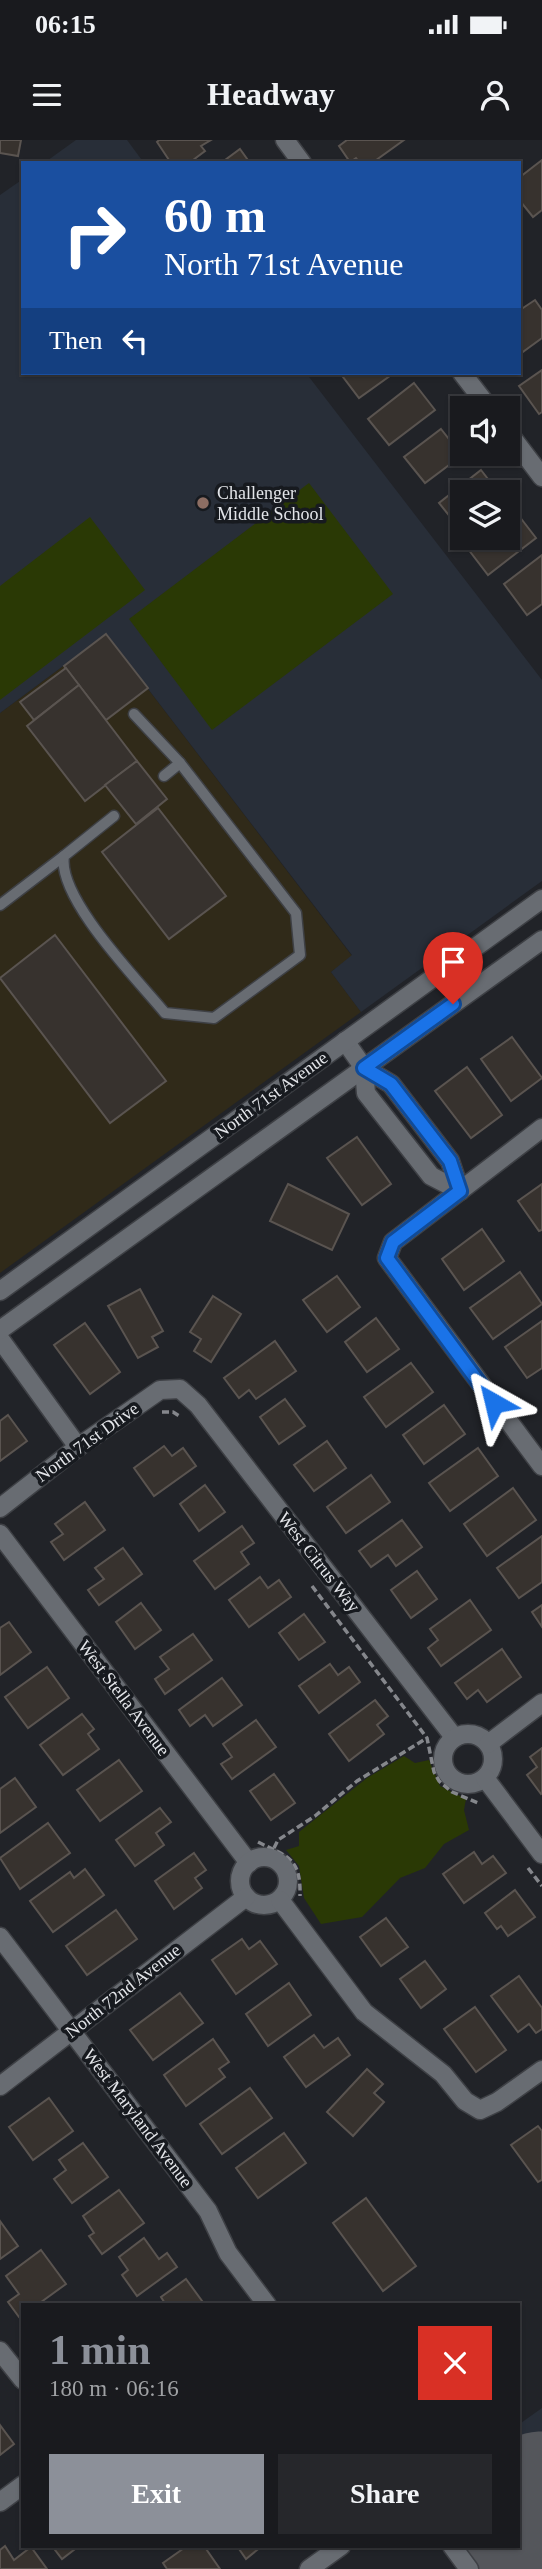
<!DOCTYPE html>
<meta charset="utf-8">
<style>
body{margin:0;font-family:Georgia,serif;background:#26272b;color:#f1f3f6;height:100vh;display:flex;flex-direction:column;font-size:26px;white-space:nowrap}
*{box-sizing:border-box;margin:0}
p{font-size:23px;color:#9fa1a4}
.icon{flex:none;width:38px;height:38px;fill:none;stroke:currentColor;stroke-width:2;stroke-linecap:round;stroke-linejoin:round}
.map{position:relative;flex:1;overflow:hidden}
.panel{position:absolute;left:21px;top:2163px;width:499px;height:245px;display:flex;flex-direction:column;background:#191a1e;border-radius:0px;box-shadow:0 2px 5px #0004,0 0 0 2px #37383c}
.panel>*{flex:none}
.banner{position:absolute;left:21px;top:21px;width:500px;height:214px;border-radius:0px;box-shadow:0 2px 5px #0004,0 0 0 2px #37383c;background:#1a4fa0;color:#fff;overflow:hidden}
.tools{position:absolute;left:450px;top:256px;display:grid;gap:14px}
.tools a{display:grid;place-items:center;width:70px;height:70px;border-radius:0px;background:#191a1e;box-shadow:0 2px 5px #0004,0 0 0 2px #37383c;font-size:35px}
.pin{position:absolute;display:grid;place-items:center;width:60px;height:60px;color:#fff;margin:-72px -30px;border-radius:50% 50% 50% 0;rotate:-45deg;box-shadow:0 0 7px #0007}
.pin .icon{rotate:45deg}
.me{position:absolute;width:77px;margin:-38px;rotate:323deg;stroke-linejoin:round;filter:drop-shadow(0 0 5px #0008)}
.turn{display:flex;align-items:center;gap:24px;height:147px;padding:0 28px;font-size:32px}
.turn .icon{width:91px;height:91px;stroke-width:2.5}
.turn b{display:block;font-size:49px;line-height:60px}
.then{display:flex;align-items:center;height:66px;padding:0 28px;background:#0003;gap:14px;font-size:26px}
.round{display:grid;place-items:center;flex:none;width:74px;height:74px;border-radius:0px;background:#26272b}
.headline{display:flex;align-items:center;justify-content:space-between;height:119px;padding:0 28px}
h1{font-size:42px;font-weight:700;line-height:52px;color:#8c9099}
.button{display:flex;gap:14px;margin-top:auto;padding:14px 28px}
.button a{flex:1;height:80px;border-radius:0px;background:#8c9099;color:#fff;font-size:28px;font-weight:700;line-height:80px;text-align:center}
.button a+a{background:#26272b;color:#f1f3f6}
.status{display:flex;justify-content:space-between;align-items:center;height:49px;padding:0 35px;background:#191a1e;direction:ltr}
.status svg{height:19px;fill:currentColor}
header{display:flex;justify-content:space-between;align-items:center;height:91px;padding:0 28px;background:#191a1e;font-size:32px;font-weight:700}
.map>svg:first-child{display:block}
.commercial{fill:#302a19}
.built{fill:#282e38}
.green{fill:#2a3905}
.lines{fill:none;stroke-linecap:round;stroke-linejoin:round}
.runway{stroke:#54565b;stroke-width:135}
.building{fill:#37322e;stroke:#5a5450;stroke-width:2}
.lane-casing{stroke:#3e4045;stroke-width:13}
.street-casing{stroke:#3e4045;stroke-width:21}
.secondary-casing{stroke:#3e4045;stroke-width:21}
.path{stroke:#85878c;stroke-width:3.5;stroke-dasharray:7 3.5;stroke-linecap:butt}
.lane{stroke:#686c72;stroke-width:10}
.street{stroke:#686c72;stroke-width:18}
.secondary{stroke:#686c72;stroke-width:18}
.route-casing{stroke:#114b97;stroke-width:18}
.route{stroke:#1a73e8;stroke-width:12}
.education-dot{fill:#8d6e63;stroke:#171a1f;stroke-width:2.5}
.labels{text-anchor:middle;stroke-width:7;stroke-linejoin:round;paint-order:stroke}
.poi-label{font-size:18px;fill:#e3e5e9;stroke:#171a1f;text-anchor:start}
.street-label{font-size:18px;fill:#e3e5e9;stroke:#171a1f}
</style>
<div class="status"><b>06:15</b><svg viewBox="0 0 49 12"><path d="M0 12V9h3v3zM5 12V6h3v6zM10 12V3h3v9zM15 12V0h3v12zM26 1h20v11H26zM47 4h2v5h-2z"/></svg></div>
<header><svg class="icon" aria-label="menu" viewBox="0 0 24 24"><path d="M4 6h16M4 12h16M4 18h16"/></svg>Headway<svg class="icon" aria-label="person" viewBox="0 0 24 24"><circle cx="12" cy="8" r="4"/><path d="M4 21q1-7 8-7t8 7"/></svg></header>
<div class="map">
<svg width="542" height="2429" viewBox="0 0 542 2429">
<rect width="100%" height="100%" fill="#212328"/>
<polygon class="commercial" points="106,494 352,816 331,832 361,872 0,1133 0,573"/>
<g class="built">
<polygon points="76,0 127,0 144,23 44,23"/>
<polygon points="23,39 23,233 306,233 542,540 542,741 361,872 331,832 352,815 106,494 0,573 0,55"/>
<polygon points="542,2268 542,2393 502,2422 491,2406 518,2406 518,2285"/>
</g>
<g class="green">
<polygon points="309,343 393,454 212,590 129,479"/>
<polygon points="90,377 145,450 0,560 0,446"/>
<polygon points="404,1616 415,1623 429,1620 440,1646 466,1659 464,1670 469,1690 444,1704 425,1728 400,1738 362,1777 321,1784 304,1758 299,1726 286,1710 299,1706 299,1692 367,1638"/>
</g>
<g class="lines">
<polyline class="runway" points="518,2377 542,2359"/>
</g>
<g class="building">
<polygon points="0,0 21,0 18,16 0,13"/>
<polygon points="159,0 211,0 201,6 205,11 189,23 171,23 157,2"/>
<polygon points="347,0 404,0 372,23 360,23 356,18 350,22 339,6"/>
<polygon points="240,9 250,23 221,23"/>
<polygon points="542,20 542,70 533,77 520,61 520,37"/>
<polygon points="535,160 542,170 542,198 520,214 520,170"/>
<polygon points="542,230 542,272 539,274 519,246"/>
<polygon points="340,233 394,233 359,258"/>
<polygon points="414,243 435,270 389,305 368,279"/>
<polygon points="441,289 449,299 457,293 462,300 462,313 465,313 425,343 404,317"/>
<polygon points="481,330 498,352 462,352 460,389 439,363"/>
<polygon points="516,372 536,398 488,435 468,409 483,397 508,397 508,379"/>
<polygon points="542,415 542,464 527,475 504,444"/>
<polygon points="106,494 148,548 106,580 64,526"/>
<polygon points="66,528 79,545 34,580 20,562"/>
<polygon points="79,545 137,621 85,661 27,586"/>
<polygon points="137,621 167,659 136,684 105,645"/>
<polygon points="158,668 226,756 169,799 102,712"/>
<polygon points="55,795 166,941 110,983 0,838"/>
<polygon points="512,897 542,938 511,961 481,919"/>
<polygon points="467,927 502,975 471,998 435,951"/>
<polygon points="357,997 391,1044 362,1065 327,1018"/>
<polygon points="288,1044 349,1074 332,1110 270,1081"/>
<polygon points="542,1044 542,1090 539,1091 518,1061"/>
<polygon points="482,1089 504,1121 464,1150 442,1119"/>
<polygon points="520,1132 542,1164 493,1199 470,1168"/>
<polygon points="337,1136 360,1167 327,1192 303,1160"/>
<polygon points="140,1149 163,1191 152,1197 158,1207 138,1218 108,1166"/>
<polygon points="213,1156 241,1174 211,1222 194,1211 201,1199 190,1192"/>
<polygon points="376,1178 399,1209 367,1232 345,1202"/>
<polygon points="542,1181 542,1228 527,1238 505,1207"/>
<polygon points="85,1183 120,1232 90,1254 54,1205"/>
<polygon points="275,1201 296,1231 256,1259 249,1250 239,1258 224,1238"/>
<polygon points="411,1223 433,1252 386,1287 364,1257"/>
<polygon points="285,1259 305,1286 279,1304 260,1277"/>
<polygon points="444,1265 465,1294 424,1324 403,1295"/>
<polygon points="8,1275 27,1301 0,1321 0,1281"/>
<polygon points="327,1301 346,1328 314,1351 294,1325"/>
<polygon points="164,1306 172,1316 183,1308 196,1326 154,1356 134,1328"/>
<polygon points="478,1308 498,1336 450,1371 429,1343"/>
<polygon points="371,1335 390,1362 346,1393 327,1367"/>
<polygon points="205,1345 225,1372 199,1391 180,1364"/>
<polygon points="513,1348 536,1380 487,1416 464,1384"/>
<polygon points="85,1362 105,1390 64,1420 51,1402 63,1394 55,1384"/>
<polygon points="402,1380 422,1407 396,1426 388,1415 371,1427 359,1411"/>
<polygon points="242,1386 254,1403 241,1412 249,1424 215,1449 194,1421"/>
<polygon points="542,1396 542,1442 519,1458 497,1428"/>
<polygon points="123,1408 142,1434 99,1465 88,1450 104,1439 95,1428"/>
<polygon points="417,1431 437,1459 411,1478 391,1450"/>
<polygon points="260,1437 268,1448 279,1440 291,1457 249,1487 229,1460"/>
<polygon points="470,1460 491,1490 441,1526 428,1508 438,1500 430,1489"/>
<polygon points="141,1463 161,1490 135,1509 116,1482"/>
<polygon points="542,1465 542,1487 532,1472"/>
<polygon points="304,1474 325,1502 299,1520 279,1493"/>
<polygon points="9,1482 31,1512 0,1535 0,1488"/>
<polygon points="193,1494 212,1520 165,1554 155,1539 169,1529 160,1517"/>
<polygon points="502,1509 521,1537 487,1562 478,1550 467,1559 455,1543"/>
<polygon points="330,1524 338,1535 349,1527 360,1542 319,1573 299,1546"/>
<polygon points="47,1527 69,1558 28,1588 5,1557"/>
<polygon points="222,1538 242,1565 213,1586 205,1575 190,1586 179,1570"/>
<polygon points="375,1560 388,1576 377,1585 384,1594 349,1621 329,1594"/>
<polygon points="82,1574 94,1589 88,1594 99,1609 63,1635 40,1605"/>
<polygon points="256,1580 276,1607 232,1639 221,1624 232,1617 223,1604"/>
<polygon points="542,1608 542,1653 541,1654 527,1635 537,1627 530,1617"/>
<polygon points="119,1620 142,1651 100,1681 77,1650"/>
<polygon points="274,1634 295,1663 271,1680 250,1651"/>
<polygon points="15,1638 36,1667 0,1693 0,1649"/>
<polygon points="160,1668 171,1682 156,1693 164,1705 135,1726 116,1700"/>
<polygon points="48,1683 70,1713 20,1749 0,1718"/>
<polygon points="474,1712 482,1724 493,1716 506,1733 464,1763 443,1734"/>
<polygon points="194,1713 206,1730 195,1738 202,1748 174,1769 155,1741"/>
<polygon points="85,1729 104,1755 53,1792 30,1761 70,1732 74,1738"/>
<polygon points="515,1750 535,1777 508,1796 501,1786 497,1789 485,1773"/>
<polygon points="116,1770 137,1799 87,1835 66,1806"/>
<polygon points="386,1778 408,1807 381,1826 360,1797"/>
<polygon points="242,1799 249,1809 260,1801 277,1824 236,1854 212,1820"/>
<polygon points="425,1821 446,1849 421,1868 400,1839"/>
<polygon points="519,1836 542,1868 542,1889 536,1893 529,1884 518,1892 491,1856"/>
<polygon points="289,1843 311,1875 268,1906 246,1874"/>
<polygon points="180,1853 203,1883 153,1920 130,1890"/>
<polygon points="475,1867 506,1910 476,1932 444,1889"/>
<polygon points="314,1895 324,1908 338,1898 350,1915 306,1947 284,1917"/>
<polygon points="213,1899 229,1922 219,1929 225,1937 186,1966 164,1935"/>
<polygon points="367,1929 383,1944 374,1953 384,1962 353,1996 327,1972"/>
<polygon points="250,1948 272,1978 222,2014 200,1984"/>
<polygon points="49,1958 73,1991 33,2020 9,1987"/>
<polygon points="538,1986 542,1991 542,2040 538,2042 511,2005"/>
<polygon points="284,1993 306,2023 258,2058 236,2028"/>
<polygon points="83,2003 108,2037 72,2063 54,2039 66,2030 59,2020"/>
<polygon points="119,2050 144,2083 102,2114 89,2096 94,2093 83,2076"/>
<polygon points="366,2058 416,2126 383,2151 333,2083"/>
<polygon points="0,2081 18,2106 0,2119"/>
<polygon points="144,2098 159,2119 167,2113 177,2127 137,2156 122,2135 128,2130 119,2117"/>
<polygon points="41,2110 66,2144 37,2165 23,2165 23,2175 19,2177 8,2162 19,2154 6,2136"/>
<polygon points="186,2139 205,2165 166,2165 161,2157"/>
<polygon points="0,2285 14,2304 0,2315"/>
<polygon points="5,2406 14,2420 31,2407 47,2429 0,2429 0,2410"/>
<polygon points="52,2406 79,2406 62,2419"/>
<polygon points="187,2406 204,2406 220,2429 167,2429 163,2423"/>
<polygon points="237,2406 262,2406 246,2419"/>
</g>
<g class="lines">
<defs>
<g id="lane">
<polyline points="164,636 180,623"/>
<path d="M114,676L64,716C57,758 138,840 165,873L214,878L300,815L296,773L180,623L134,574"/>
<polyline points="0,765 64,716"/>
</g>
<g id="street">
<polyline points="285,0 302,23"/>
<polyline points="462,233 489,268"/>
<polyline points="508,292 542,337"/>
<polyline points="345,901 364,928 366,953 431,1036 460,1051"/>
<polyline points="364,928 391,944 450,1021 460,1051"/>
<polyline points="542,988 393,1102 387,1118 542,1326"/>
<polyline points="0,1199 78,1307"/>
<polyline points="0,1368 78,1307 160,1250 180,1249 198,1265 454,1597"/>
<polyline points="0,1394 249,1723"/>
<circle cx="468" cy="1619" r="25"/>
<polyline points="488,1604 542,1563"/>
<polyline points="485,1638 542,1714"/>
<circle cx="264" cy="1741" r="24"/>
<polyline points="280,1760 364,1872 443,1934 465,1961 480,1970 497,1962 542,1930"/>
<polyline points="0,1946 246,1757"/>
<polyline points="0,2211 23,2240"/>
<polyline points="0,2362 23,2345"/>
</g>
<g id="secondary">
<polyline points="0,1151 542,759"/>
<polyline points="0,1190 542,800"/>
<polyline points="0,1797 208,2071 228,2113 267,2165"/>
<polyline points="452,2406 469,2429"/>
<polyline points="309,2429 341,2406"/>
</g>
</defs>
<use href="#lane" class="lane-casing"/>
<use href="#street" class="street-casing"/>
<use href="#secondary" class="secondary-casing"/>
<g class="path">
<polyline points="162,1272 173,1272 181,1277"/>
<polyline points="312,1446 427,1598 434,1632 439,1641 452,1652 478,1663"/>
<path d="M258,1702C287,1717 301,1717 300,1756"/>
<polyline points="274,1708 278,1700 315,1676 357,1641 427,1598"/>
<polyline points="528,1728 542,1746"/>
</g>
<use href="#lane" class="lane"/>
<use href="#street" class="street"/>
<use href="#secondary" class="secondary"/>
</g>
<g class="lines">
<defs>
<polyline id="route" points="453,864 364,928 391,944 450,1021 460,1051 393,1102 387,1118 494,1263"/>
</defs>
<use href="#route" class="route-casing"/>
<use href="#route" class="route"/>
</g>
<circle class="education-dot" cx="203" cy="363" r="7"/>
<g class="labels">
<g class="poi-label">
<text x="217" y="359">Challenger<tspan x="217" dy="21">Middle School</tspan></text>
</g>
<g class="street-label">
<text transform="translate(271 955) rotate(-36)" y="6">North 71st Avenue</text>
<text transform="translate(87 1302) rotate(-36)" y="6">North 71st Drive</text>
<text transform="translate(319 1422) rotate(52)" y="6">West Citrus Way</text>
<text transform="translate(124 1558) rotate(53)" y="6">West Stella Avenue</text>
<text transform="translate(123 1851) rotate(-38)" y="6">North 72nd Avenue</text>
<text transform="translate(138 1978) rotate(53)" y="6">West Maryland Avenue</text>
</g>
</g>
</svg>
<div class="tools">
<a><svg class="icon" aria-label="sound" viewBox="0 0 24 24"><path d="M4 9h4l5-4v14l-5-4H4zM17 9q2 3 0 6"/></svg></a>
<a><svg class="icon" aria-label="layers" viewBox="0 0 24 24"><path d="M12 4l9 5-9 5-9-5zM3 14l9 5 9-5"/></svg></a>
</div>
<div class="pin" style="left:453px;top:864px;background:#d93025"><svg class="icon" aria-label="arrive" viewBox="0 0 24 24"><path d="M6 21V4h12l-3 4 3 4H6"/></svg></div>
<svg class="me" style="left:494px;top:1263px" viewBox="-20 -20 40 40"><path d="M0-17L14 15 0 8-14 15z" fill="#1a73e8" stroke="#fff" stroke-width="4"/></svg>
<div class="banner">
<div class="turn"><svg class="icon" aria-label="right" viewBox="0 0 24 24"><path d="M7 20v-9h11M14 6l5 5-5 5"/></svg><div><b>60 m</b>North 71st Avenue</div></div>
<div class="then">Then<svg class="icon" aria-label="left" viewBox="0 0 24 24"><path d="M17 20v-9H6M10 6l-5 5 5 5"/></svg></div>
</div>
<section class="panel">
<div class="headline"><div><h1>1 min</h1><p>180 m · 06:16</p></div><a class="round" style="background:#d93025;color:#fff"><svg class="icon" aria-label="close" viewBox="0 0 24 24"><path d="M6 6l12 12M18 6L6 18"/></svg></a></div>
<div class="button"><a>Exit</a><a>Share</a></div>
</section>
</div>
